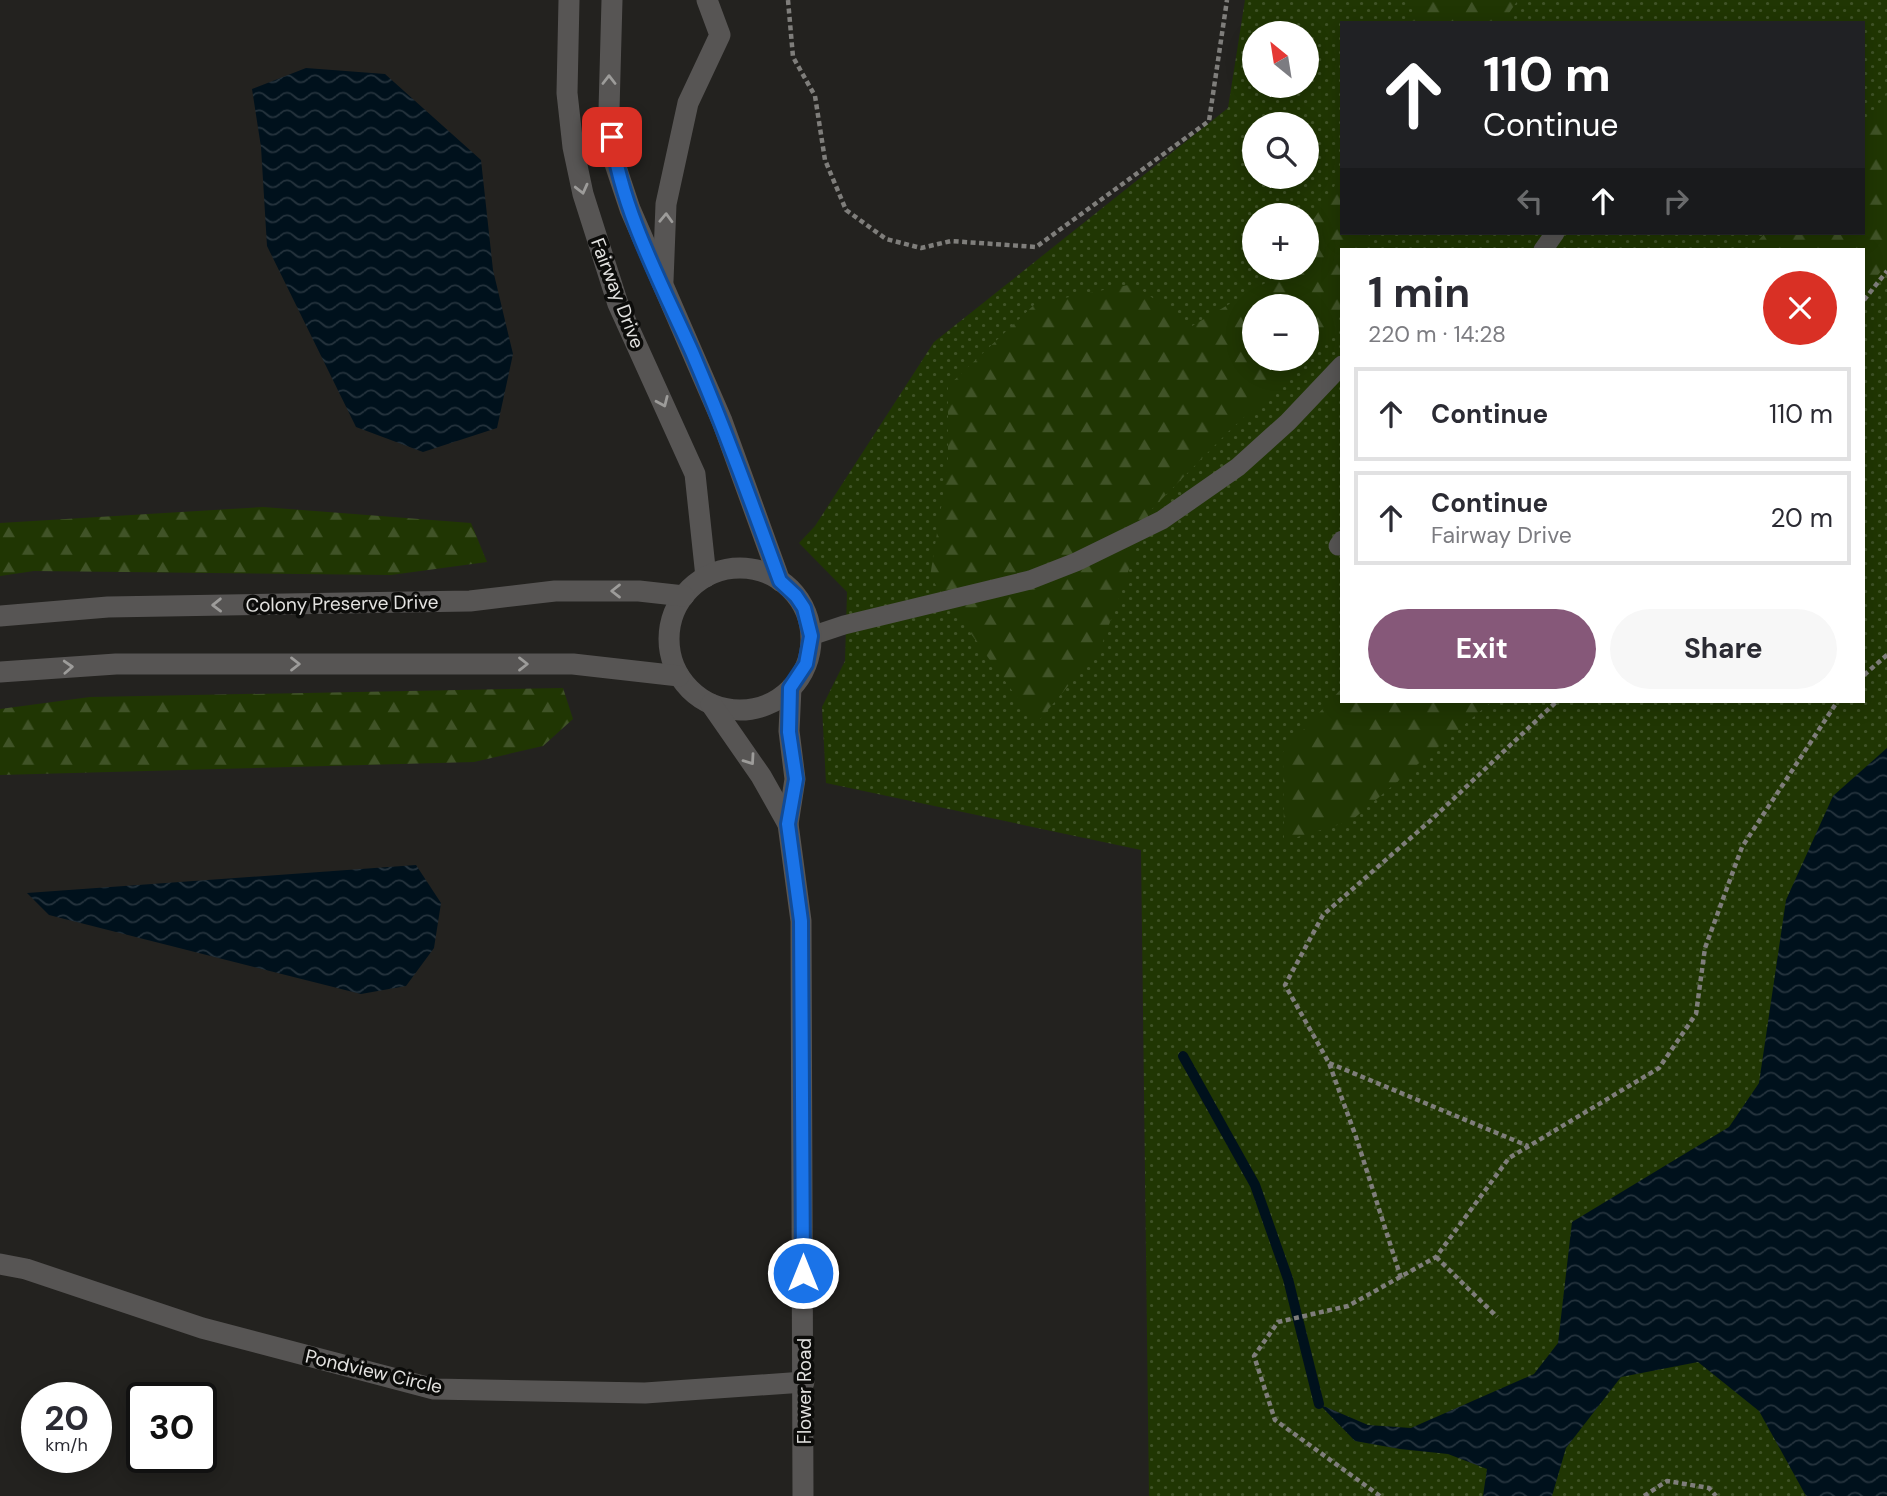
<!DOCTYPE html>
<meta charset="utf-8">
<style>
body{margin:0;font-family:"DM Sans",sans-serif;background:#f7f7f7;color:#2b2b33;height:100vh;display:flex;flex-direction:column;font-size:26px;white-space:nowrap}
*{box-sizing:border-box;margin:0}
p{font-size:23px;color:#7c7c81}
.icon{flex:none;width:38px;height:38px;fill:none;stroke:currentColor;stroke-width:2;stroke-linecap:round;stroke-linejoin:round}
.map{position:relative;flex:1;overflow:hidden}
.drawer{position:absolute;left:1340px;top:248px;width:525px;height:455px;display:flex;flex-direction:column;background:#fff;border-radius:0px;box-shadow:0 4px 18px #0003}
.drawer>*{flex:none}
.guide{position:absolute;left:1340px;top:21px;width:525px;height:214px;border-radius:0px;box-shadow:0 4px 18px #0003;background:#202124;color:#fff;overflow:hidden}
.needle{width:46px;rotate:330deg}
.buttons{position:absolute;left:1242px;top:21px;display:grid;gap:14px}
.buttons a{display:grid;place-items:center;width:77px;height:77px;border-radius:50%;background:#fff;box-shadow:0 4px 18px #0003;font-size:35px}
.speed{position:absolute;left:21px;top:1382px;display:flex;gap:14px;font-size:35px;font-weight:700;text-align:center}
.speed>*{display:grid;place-content:center;width:91px;height:91px;border-radius:50%;background:#fff;box-shadow:0 4px 18px #0003;line-height:1}
.speed small{font-size:18px;font-weight:400}
.speed .limit{border:4px solid #111;border-radius:10px;background:#fff;color:#111}
.pin{position:absolute;display:grid;place-items:center;width:60px;height:60px;color:#fff;margin:-30px;border-radius:14px;box-shadow:0 4px 10px #0006}
.me{position:absolute;width:77px;margin:-38px;rotate:0deg;stroke-linejoin:round;filter:drop-shadow(0 0 5px #0008)}
.turn{display:flex;align-items:center;gap:24px;height:147px;padding:0 28px;font-size:32px}
.turn .icon{width:91px;height:91px;stroke-width:2.5}
.turn b{display:block;font-size:49px;line-height:60px}
.lanes{display:flex;align-items:center;height:66px;padding:0 28px;background:#0003;justify-content:center;gap:35px;direction:ltr}
.lanes .off{opacity:.35}
.round{display:grid;place-items:center;flex:none;width:74px;height:74px;border-radius:37px;background:#f7f7f7}
.overview{display:flex;align-items:center;justify-content:space-between;height:119px;padding:0 28px}
h1{font-size:42px;font-weight:700;line-height:52px}
.button{display:flex;gap:14px;margin-top:auto;padding:14px 28px}
.button a{flex:1;height:80px;border-radius:42px;background:#865879;color:#fff;font-size:28px;font-weight:700;line-height:80px;text-align:center}
.button a+a{background:#f7f7f7;color:#2b2b33}
ul{padding:0;list-style:none}
li{display:flex;align-items:center;gap:21px;height:94px;margin:0 14px 10px;padding:0 14px;border:4px solid #e1e1e2;border-radius:0px}
li div{flex:1}
li b{display:block;font-size:26px}
li em{font-style:normal}
.map>svg:first-child{display:block}
.grass{fill:url(#grass-dots);fill-rule:evenodd}
.forest{fill:url(#forest-firs);fill-rule:evenodd}
.water{fill:url(#water-waves)}
.lines{fill:none;stroke-linecap:round;stroke-linejoin:round}
.stream{stroke:#00111c;stroke-width:10}
.path{stroke:#7f7e7b;stroke-width:4.5;stroke-dasharray:5 3.5;stroke-linecap:butt}
.lane{stroke:#575554;stroke-width:19}
.street{stroke:#575554;stroke-width:21}
.oneway{stroke:#9d9c9a}
.route-casing{stroke:#114b97;stroke-width:18}
.route{stroke:#1a73e8;stroke-width:12}
.labels{text-anchor:middle;stroke-width:7;stroke-linejoin:round;paint-order:stroke}
.street-label{font-size:19px;fill:#e3e2e0;stroke:#0c0c0a}
</style>
<div class="map">
<svg width="1887" height="1496" viewBox="0 0 1887 1496">
<defs>
<pattern id="grass-dots" width="8" height="8" patternUnits="userSpaceOnUse" patternTransform="scale(1.75)"><rect width="8" height="8" fill="#203603"/><path d="M2 2h.1M6 6h.1" fill="none" stroke="#405327" stroke-width="1.8" stroke-linecap="round"/></pattern>
<pattern id="forest-firs" width="22" height="20" patternUnits="userSpaceOnUse" patternTransform="scale(1.75)"><rect width="22" height="20" fill="#203603"/><path d="M5 1l3.5 6h-7zM16 11l3.5 6h-7z" fill="#405327"/></pattern>
<pattern id="water-waves" width="16" height="10" patternUnits="userSpaceOnUse" patternTransform="scale(1.75)"><rect width="16" height="10" fill="#00111c"/><path d="M0 5q4-4 8 0t8 0" fill="none" stroke="#25333d"/></pattern>
</defs>
<rect width="100%" height="100%" fill="#23221f"/>
<path class="grass" d="M1245,0H1887V1496H1149L1141,850L826,783L822,707L845,661L847,592L799,543L815,526L934,342L1228,108ZM1342,23H1864V233H1342ZM1255,33H1307V86H1255ZM1255,124H1307V177H1255ZM1255,215H1307V268H1255ZM1342,250H1864V702H1342ZM1255,306H1307V359H1255Z"/>
<g class="forest">
<polygon points="1417,0 1518,0 1502,23 1407,23"/>
<polygon points="1887,95 1887,264 1864,292 1864,250 1750,250 1765,233 1864,233 1864,121"/>
<path d="M1342,169V233H1369L1367,250H1342V312L1329,340L1229,431L1150,511L1101,647L1036,724L930,577L948,464V386L1035,304L1133,284L1192,326L1267,282L1278,268H1307V228L1330,196ZM1255,306H1307V359H1255Z"/>
<polygon points="263,507 471,523 487,562 391,575 34,571 0,576 0,523"/>
<polygon points="563,688 573,719 543,746 474,762 0,775 0,709 90,697"/>
<polygon points="1342,688 1342,702 1491,702 1351,821 1284,841 1283,752"/>
</g>
<g class="water">
<polygon points="306,68 385,74 481,160 493,270 513,354 497,428 423,452 356,427 267,246 261,147 252,89"/>
<polygon points="1887,748 1887,1496 1806,1496 1759,1411 1698,1362 1621,1377 1566,1448 1552,1496 1483,1496 1487,1469 1448,1454 1400,1449 1355,1441 1319,1404 1368,1425 1411,1428 1534,1374 1558,1343 1572,1222 1729,1127 1759,1083 1786,900 1833,796"/>
<polygon points="416,865 441,903 434,948 406,986 361,994 49,915 27,893"/>
</g>
<g class="lines">
<polyline class="stream" points="1183,1056 1255,1185 1288,1279 1319,1404"/>
<g class="path">
<polyline points="788,0 793,57 815,96 825,160 846,210 886,239 921,248 951,241 1036,247 1209,121 1227,0"/>
<polyline points="1864,300 1887,271"/>
<polyline points="1864,675 1887,655"/>
<polyline points="1329,1063 1528,1146"/>
<polyline points="1436,1257 1497,1317"/>
<polyline points="1401,1278 1356,1137 1329,1063 1285,985 1323,915 1430,821 1556,702"/>
<polyline points="1380,1496 1275,1420 1254,1356 1278,1322 1348,1306 1436,1257 1509,1158 1659,1068 1696,1014 1705,948 1742,847 1837,702"/>
<polyline points="1644,1496 1667,1481 1709,1488 1716,1496"/>
</g>
<g class="lane">
<polyline points="1543,250 1555,233"/>
<polyline points="1338,546 1342,540"/>
<polyline points="811,636 844,625 1030,580 1076,562 1162,520 1238,467 1288,422 1342,365"/>
</g>
<g class="street">
<polyline points="569,0 567,93 573,147 583,194 618,304 695,474 706,577"/>
<polyline points="612,0 609,110 615,164 630,209 722,421 780,581"/>
<polyline points="663,281 666,204 688,103 720,35 707,0"/>
<circle cx="740" cy="639" r="71"/>
<polyline points="0,616 108,607 470,601 555,591 639,591 684,596"/>
<polyline points="0,672 116,664 573,664 679,676"/>
<polyline points="791,688 789,731 795,779 788,824 801,921 803,1496"/>
<polyline points="711,704 761,776 788,824"/>
<polyline points="0,1264 26,1269 202,1328 434,1389 645,1393 804,1382"/>
</g>
</g>
<defs><path id="oneway-chevron" d="M-2-3.5L2.5 0L-2 3.5" fill="none" stroke-width="1.6" stroke-linecap="round" stroke-linejoin="round" transform="scale(1.75)"/></defs>
<g class="oneway">
<use href="#oneway-chevron" transform="translate(609 80) rotate(-90)"/>
<use href="#oneway-chevron" transform="translate(582 189) rotate(76)"/>
<use href="#oneway-chevron" transform="translate(666 218) rotate(-88)"/>
<use href="#oneway-chevron" transform="translate(663 402) rotate(66)"/>
<use href="#oneway-chevron" transform="translate(616 591) rotate(-180)"/>
<use href="#oneway-chevron" transform="translate(217 605) rotate(179)"/>
<use href="#oneway-chevron" transform="translate(295 664)"/>
<use href="#oneway-chevron" transform="translate(523 664)"/>
<use href="#oneway-chevron" transform="translate(68 667) rotate(-3)"/>
<use href="#oneway-chevron" transform="translate(750 760) rotate(55)"/>
</g>
<g class="lines">
<defs>
<path id="route" d="M612,137C621,209 662,285 692,352C724,427 752,504 780,581L796,596L804,608L811,636L806,664L790,688L789,732L796,779L788,824L801,921L803,1273"/>
</defs>
<use href="#route" class="route-casing"/>
<use href="#route" class="route"/>
</g>
<g class="labels">
<g class="street-label">
<text transform="translate(618 293) rotate(69)" y="7">Fairway Drive</text>
<text transform="translate(342 603) rotate(-1)" y="7">Colony Preserve Drive</text>
<text transform="translate(374 1371) rotate(13)" y="7">Pondview Circle</text>
<text transform="translate(804 1391) rotate(-90)" y="7">Flower Road</text>
</g>
</g>
</svg>
<div class="buttons">
<a><svg class="needle" viewBox="-14 -14 28 28"><path d="M0-13l5 13h-10z" fill="#e53935"/><path d="M0 13l5-13h-10z" fill="#7c7c81"/></svg></a>
<a><svg class="icon" aria-label="search" viewBox="0 0 24 24"><circle cx="10" cy="10" r="6"/><path d="M15 15l6 6"/></svg></a>
<a>+</a>
<a>−</a>
</div>
<div class="speed"><div>20<small>km/h</small></div><div class="limit">30</div></div>
<div class="pin" style="left:612px;top:137px;background:#d93025"><svg class="icon" aria-label="arrive" viewBox="0 0 24 24"><path d="M6 21V4h12l-3 4 3 4H6"/></svg></div>
<svg class="me" style="left:803px;top:1273px" viewBox="-20 -20 40 40"><circle r="17" fill="#1a73e8" stroke="#fff" stroke-width="3"/><path d="M0-11L8 9 0 5-8 9z" fill="#fff"/></svg>
<div class="guide">
<div class="turn"><svg class="icon" aria-label="ahead" viewBox="0 0 24 24"><path d="M12 20V5M6 11l6-6 6 6"/></svg><div><b>110 m</b>Continue</div></div>
<div class="lanes"><svg class="icon off" aria-label="left" viewBox="0 0 24 24"><path d="M17 20v-9H6M10 6l-5 5 5 5"/></svg><svg class="icon" aria-label="ahead" viewBox="0 0 24 24"><path d="M12 20V5M6 11l6-6 6 6"/></svg><svg class="icon off" aria-label="right" viewBox="0 0 24 24"><path d="M7 20v-9h11M14 6l5 5-5 5"/></svg></div>
</div>
<section class="drawer">
<div class="overview"><div><h1>1 min</h1><p>220 m · 14:28</p></div><a class="round" style="background:#d93025;color:#fff"><svg class="icon" aria-label="close" viewBox="0 0 24 24"><path d="M6 6l12 12M18 6L6 18"/></svg></a></div>
<ul>
<li><svg class="icon" aria-label="ahead" viewBox="0 0 24 24"><path d="M12 20V5M6 11l6-6 6 6"/></svg><div><b>Continue</b></div><em>110 m</em></li>
<li><svg class="icon" aria-label="ahead" viewBox="0 0 24 24"><path d="M12 20V5M6 11l6-6 6 6"/></svg><div><b>Continue</b><p>Fairway Drive</p></div><em>20 m</em></li>
</ul>
<div class="button"><a>Exit</a><a>Share</a></div>
</section>
</div>
